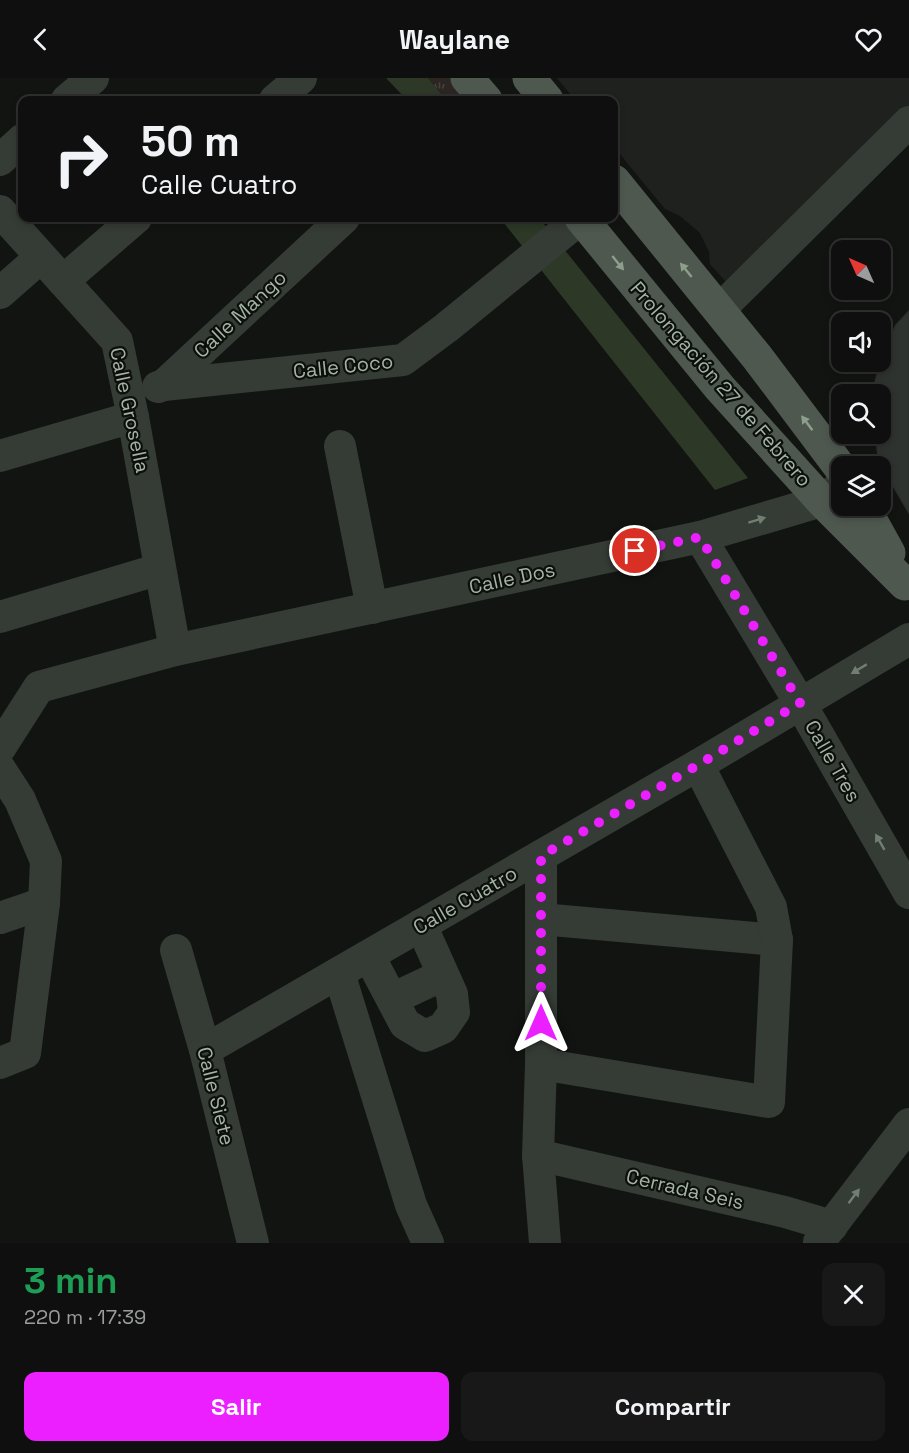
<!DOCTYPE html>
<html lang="es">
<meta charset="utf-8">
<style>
body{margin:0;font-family:"Space Grotesk",sans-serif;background:#171817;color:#f1f3f6;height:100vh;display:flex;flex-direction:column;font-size:22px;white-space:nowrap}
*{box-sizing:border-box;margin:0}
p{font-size:20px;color:#9b9c9e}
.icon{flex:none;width:33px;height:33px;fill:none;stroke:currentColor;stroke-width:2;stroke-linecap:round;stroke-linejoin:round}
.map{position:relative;height:1165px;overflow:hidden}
.details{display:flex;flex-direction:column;background:#0e0f0e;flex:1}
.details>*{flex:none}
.banner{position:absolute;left:18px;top:18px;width:600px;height:126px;border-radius:12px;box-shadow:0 3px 9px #0003,0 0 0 2px #2e2f2e;background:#0e0f0e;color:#f1f3f6;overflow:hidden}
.needle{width:39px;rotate:315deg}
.buttons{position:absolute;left:831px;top:162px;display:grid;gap:12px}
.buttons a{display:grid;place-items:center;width:60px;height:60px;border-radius:12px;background:#0e0f0e;box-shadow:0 3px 9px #0003,0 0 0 2px #2e2f2e;font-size:30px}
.pin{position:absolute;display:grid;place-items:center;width:51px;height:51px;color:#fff;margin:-26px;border:3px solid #fff;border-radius:50%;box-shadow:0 2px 6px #0007}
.me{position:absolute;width:66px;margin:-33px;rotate:0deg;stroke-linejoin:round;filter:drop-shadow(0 0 4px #0008)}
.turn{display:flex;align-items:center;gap:21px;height:126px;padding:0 24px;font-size:27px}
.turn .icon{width:78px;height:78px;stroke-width:2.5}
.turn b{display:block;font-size:42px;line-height:51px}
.round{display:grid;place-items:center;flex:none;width:63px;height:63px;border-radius:12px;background:#171817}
.summary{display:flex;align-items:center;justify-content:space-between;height:102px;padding:0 24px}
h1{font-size:36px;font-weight:700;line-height:45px;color:#1e9e55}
.cta{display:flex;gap:12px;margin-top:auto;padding:12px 24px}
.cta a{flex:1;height:69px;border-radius:12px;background:#eb1fff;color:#fff;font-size:24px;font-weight:700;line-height:69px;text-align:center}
.cta a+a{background:#171817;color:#f1f3f6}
header{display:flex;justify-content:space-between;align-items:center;height:78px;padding:0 24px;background:#0e0f0e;font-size:27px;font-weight:700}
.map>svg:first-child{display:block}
.built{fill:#1e211e}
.park{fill:url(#park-tufts)}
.water{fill:#2d3827}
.building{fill:#2f332f;stroke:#2c302d;stroke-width:1.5}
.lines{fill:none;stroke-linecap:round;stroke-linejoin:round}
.minor{stroke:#353b35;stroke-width:32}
.major{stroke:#4e584f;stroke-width:33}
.oneway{fill:#8e9e8d}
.oneway2{fill:#727e71}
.route{stroke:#eb1fff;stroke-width:10;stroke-dasharray:0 18}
.labels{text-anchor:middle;stroke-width:4.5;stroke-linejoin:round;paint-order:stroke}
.street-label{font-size:20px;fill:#a3b5a2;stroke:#0d0f0d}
</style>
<header><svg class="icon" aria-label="back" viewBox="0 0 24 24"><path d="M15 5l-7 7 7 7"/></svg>Waylane<svg class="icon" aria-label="heart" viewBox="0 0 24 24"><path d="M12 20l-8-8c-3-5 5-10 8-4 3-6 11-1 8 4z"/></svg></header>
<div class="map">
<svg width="909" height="1165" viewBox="0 0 909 1165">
<defs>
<pattern id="park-tufts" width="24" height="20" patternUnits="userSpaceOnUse" patternTransform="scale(1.5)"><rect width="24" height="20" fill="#2c2622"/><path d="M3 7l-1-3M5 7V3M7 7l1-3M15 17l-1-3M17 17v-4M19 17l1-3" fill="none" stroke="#47433f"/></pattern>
</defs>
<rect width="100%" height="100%" fill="#121412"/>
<polygon class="built" points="557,0 909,0 909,28 726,204 710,186 709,174 700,155 680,138 665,131 614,69 614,22 575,22"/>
<polygon class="park" points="428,0 467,0 486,22 446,22"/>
<g class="water">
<polygon points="386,0 428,0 446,22 407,22"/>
<polygon points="500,140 539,140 748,400 715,412"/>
</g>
<polygon class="building" points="909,233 909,435 879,384 875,356 880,356 880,316 872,316 883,273 896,247"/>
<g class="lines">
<g class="minor">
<polyline points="67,22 93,0"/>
<polyline points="275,22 301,0"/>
<polyline points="0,82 22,62"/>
<polyline points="0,133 117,263 133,339 175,572"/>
<polyline points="63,203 136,140"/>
<polyline points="0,215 41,179"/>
<polyline points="719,232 909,44"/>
<polyline points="164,307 403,282 446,250 581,140"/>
<polyline points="158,309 164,307 344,140"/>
<polyline points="340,368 372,530"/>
<polyline points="0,378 133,339"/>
<polyline points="700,459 800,625 909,815"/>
<polyline points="0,539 160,491"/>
<polyline points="0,670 39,609 175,572 700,459 822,423 842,407"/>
<polyline points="0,691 20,722 46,783 44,825 25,975 0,985"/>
<polyline points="541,778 541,986 538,1077 545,1165"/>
<polyline points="0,840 44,825"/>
<polyline points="541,841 777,862"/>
<polyline points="176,872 205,972 253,1165"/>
<polyline points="369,878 405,946 425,958 443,950 454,934 452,916 421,847"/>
<polyline points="339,895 411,1127 428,1165"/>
<polyline points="392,921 443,897"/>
<polyline points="205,972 698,687 909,561"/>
<polyline points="541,986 769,1024 777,862 771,829 698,687"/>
<polyline points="538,1077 785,1134 832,1148"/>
<polyline points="819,1164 909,1046"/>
</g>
<g class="major">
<polyline points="467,0 486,22"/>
<polyline points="529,0 547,22"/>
<polyline points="614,103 757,279 842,392"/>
<polyline points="581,140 720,310 822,423 905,506"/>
<polyline points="863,428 889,475"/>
</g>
</g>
<defs><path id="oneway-solid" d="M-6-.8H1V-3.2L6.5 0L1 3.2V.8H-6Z" transform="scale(1.5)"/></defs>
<g class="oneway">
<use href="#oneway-solid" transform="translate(618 185) rotate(51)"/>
<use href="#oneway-solid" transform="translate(686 192) rotate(-129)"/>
<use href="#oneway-solid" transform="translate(807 345) rotate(-127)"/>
</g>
<g class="oneway2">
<use href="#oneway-solid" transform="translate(757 442) rotate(-17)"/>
<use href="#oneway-solid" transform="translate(859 591) rotate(149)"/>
<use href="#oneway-solid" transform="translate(880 764) rotate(-120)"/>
<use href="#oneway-solid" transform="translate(854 1118) rotate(-53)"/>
</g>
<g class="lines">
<polyline class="route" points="541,945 541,778 698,687 800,625 700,459 635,473"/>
</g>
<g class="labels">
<g class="street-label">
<text transform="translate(240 236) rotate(-43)" y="7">Calle Mango</text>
<text transform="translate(343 288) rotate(-6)" y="7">Calle Coco</text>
<text transform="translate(721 306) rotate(49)" y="7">Prolongación 27 de Febrero</text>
<text transform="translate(130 332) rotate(78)" y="7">Calle Grosella</text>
<text transform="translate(512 500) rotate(-12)" y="7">Calle Dos</text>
<text transform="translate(833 683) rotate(60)" y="7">Calle Tres</text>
<text transform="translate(465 822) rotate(-30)" y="7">Calle Cuatro</text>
<text transform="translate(216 1018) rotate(76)" y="7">Calle Siete</text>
<text transform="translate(685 1111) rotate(13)" y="7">Cerrada Seis</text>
</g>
</g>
</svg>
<div class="buttons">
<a><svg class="needle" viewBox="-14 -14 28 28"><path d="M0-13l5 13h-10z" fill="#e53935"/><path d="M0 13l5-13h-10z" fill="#9b9c9e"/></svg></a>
<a><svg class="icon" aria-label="sound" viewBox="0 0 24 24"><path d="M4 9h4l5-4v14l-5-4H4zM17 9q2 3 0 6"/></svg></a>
<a><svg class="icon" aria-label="search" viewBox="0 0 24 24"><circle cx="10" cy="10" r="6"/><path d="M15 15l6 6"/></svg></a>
<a><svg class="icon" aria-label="layers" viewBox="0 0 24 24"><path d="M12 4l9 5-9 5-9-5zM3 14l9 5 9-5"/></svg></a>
</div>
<div class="pin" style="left:635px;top:473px;background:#d93025"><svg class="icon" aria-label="arrive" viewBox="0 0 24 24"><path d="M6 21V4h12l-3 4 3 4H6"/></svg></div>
<svg class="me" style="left:541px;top:945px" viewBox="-20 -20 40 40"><path d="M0-17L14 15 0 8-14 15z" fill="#eb1fff" stroke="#fff" stroke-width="4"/></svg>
<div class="banner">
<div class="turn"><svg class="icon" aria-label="right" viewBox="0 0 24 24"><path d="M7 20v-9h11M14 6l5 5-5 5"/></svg><div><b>50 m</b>Calle Cuatro</div></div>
</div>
</div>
<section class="details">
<div class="summary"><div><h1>3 min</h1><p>220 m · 17:39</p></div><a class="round"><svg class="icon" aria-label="close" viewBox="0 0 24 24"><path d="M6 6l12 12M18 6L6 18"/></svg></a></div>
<div class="cta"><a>Salir</a><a>Compartir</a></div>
</section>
